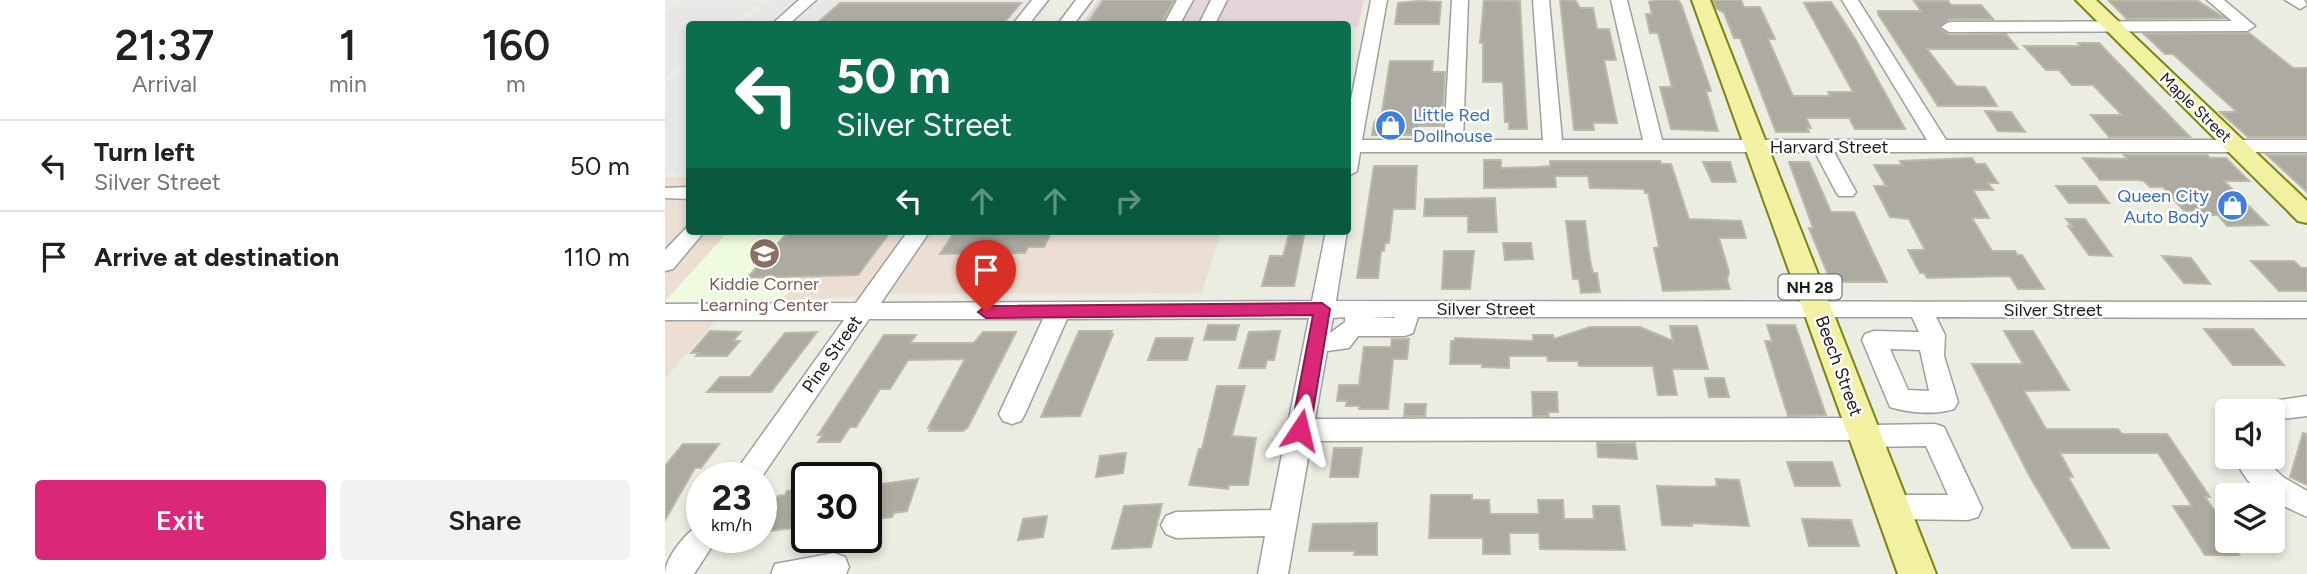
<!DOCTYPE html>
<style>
body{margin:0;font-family:Figtree,sans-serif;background:#f2f2f2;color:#202124;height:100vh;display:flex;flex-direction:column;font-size:26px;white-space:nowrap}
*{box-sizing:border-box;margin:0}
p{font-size:23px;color:#757577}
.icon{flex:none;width:38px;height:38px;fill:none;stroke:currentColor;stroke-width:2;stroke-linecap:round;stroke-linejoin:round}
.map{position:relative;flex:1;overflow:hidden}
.details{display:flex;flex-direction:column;background:#fff;width:665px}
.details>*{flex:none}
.guide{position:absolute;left:21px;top:21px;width:665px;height:214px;border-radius:7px;box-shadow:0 4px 10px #0003;background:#0b6e4f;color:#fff;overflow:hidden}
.fabs{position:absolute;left:1550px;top:399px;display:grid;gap:14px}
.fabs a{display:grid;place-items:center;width:70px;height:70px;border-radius:7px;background:#fff;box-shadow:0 4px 10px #0003;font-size:35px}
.speed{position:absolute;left:21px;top:462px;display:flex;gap:14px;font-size:35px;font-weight:700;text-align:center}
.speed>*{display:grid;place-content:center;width:91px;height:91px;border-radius:50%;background:#fff;box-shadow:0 4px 10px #0003;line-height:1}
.speed small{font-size:18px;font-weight:400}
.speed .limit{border:4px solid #111;border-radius:10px;background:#fff;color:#111}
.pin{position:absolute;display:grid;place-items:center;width:60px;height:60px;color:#fff;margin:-72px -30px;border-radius:50% 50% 50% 0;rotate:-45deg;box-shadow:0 0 7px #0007}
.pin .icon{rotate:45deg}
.me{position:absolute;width:77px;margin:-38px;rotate:10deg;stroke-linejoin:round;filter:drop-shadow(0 0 5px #0008)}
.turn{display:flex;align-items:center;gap:24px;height:147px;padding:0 35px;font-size:32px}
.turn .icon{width:91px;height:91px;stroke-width:2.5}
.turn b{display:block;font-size:49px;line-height:60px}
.lanes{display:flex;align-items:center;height:66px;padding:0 35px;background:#0003;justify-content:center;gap:35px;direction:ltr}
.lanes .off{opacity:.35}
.eta{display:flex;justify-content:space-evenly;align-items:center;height:119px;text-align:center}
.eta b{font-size:42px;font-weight:600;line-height:49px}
.action{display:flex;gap:14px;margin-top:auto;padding:14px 35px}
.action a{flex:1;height:80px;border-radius:7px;background:#db2777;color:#fff;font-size:28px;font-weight:600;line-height:80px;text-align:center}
.action a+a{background:#f2f2f2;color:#202124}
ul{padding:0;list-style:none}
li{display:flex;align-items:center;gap:21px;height:91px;padding:0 35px;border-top:2px solid #e0e0e0}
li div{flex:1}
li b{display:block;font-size:26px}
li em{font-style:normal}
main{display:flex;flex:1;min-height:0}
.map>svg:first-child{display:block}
.commercial{fill:#ecded2}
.industrial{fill:#e4d5db}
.education{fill:#eefbdc}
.parking{fill:#e7e7e7}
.building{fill:#adaba1;stroke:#bcb9a6;stroke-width:2}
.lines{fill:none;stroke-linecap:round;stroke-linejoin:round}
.minor-casing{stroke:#9f9f9f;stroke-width:3}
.major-casing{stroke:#7b840f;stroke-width:4}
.minor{fill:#fff;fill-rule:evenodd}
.major{fill:#f2f0a1;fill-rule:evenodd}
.route{fill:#db2777;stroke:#8e194d;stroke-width:2}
.labels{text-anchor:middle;stroke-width:5;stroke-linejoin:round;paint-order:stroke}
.far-street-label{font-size:16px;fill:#1b1b1b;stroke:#fff}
.shield{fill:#fff;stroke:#5f5f5f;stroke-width:2}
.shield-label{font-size:16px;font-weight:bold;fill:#1b1b1b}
.shop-label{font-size:18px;fill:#366cbe;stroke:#fff;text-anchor:start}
.street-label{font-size:18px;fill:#1b1b1b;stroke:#fff}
.education-label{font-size:18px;fill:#785e54;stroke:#fff}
</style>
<main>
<section class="details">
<div class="eta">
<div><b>21:37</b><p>Arrival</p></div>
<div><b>1</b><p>min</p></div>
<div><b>160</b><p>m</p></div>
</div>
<ul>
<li><svg class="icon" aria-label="left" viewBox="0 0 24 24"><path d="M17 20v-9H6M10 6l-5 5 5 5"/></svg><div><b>Turn left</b><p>Silver Street</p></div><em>50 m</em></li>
<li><svg class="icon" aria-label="arrive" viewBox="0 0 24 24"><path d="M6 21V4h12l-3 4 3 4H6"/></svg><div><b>Arrive at destination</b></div><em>110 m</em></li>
</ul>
<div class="action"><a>Exit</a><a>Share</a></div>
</section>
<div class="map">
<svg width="1642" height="574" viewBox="0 0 1642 574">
<rect width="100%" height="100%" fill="#ebece2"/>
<g class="commercial">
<polygon points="0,177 24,177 24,231 64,231 0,300"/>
<polygon points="172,231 556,231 537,293 233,294 116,301"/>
<polygon points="0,320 51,320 0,379"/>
</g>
<polygon class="industrial" points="433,0 699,0 693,27 683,27 682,24 417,24"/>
<polygon class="education" points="64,231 172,231 116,301 0,302"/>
<g class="parking">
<polygon points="112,0 388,0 370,24 338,24 355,3 176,3 147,24 74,24 102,2"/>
<polygon points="16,1 97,1 67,24 24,24 24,58 0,78 0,13"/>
<polygon points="24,64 24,174 0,174 0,84"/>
</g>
<g class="building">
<polygon points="438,0 509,0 496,24 422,24"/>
<polygon points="819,0 855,1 862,129 844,129 844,122 840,122 838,82 818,82 818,43 815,43"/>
<polygon points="895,0 910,0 915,8 928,8 932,29 944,29 951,60 939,60 952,123 928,123 929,130 909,130"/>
<polygon points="990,0 1013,0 1016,4 1043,82 1046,91 1041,91 1053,131 1006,129 995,87 1007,87 993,33 985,33 981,14 987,14 984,2"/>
<polygon points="1048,0 1076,0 1079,7 1095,7 1110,39 1103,39 1128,96 1165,96 1163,92 1188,92 1139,3 1166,2 1189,37 1240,129 1190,129 1184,118 1141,118 1146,128 1142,128 1144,132 1111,132 1075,38 1069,38 1059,13 1051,8"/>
<polygon points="1443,0 1533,1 1560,18 1462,19"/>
<polygon points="754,1 776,2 774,24 730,24 733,3"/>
<polygon points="1249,1 1283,1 1286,5 1316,5 1328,19 1284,19 1274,28 1284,35 1341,34 1353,49 1262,49 1291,86 1320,87 1332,106 1273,106 1213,14 1213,11 1256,11"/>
<polygon points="175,3 356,3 338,24 151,24"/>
<polygon points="1584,33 1628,68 1642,68 1642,137 1583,137 1555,112 1572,112 1508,54 1500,54 1479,34"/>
<polygon points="1413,43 1434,43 1525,137 1444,137 1426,115 1457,115 1428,85 1407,85 1394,70 1381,70 1359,46 1415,46"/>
<polygon points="725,61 768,61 767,72 780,72 777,126 753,126 752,135 707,135 709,123 717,112"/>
<polygon points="1320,111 1346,112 1360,132 1333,131"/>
<polygon points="1459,155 1542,155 1545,158 1561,158 1584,181 1559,181 1603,225 1562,226 1553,215 1533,215 1529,211 1519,211 1498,187 1485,187 1479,181 1473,180 1435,180 1418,158 1462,159"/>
<polygon points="1602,155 1642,155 1642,192"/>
<polygon points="1307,158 1311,164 1320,164 1333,183 1323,183 1328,190 1308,190 1324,218 1307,218 1327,251 1350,251 1352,255 1357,255 1379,289 1353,289 1345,276 1262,278 1259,273 1255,273 1243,250 1260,250 1244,219 1225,217 1209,186 1221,186 1209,165 1237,165 1235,161"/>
<polygon points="819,160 836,160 836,168 874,167 885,166 885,161 995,161 996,164 1006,164 1024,219 1076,221 1081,238 1054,238 1064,272 1062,280 1065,289 998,291 989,248 994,247 983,193 980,193 979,189 925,188 923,176 890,176 891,187 819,188"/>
<polygon points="1038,162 1065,162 1071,182 1047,182"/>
<polygon points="1124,162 1144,162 1166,212 1189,212 1222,282 1166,282 1144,228 1148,228"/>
<polygon points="709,166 752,166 750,209 728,209 724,243 720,243 719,251 716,251 713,278 692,278"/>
<polygon points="1391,186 1431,186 1444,203 1404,203"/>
<polygon points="830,198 832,232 803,232 803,216 759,216 760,199"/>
<polygon points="1401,219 1420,219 1447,256 1424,255 1403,226 1407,226"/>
<polygon points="901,221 920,221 925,260 928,273 932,273 935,292 916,293 914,279 908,279"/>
<polygon points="124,231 226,231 193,275 82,278"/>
<polygon points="290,231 387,231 379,247 363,247 360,253 275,254"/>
<polygon points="625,231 640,231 629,286 597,286 605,256 618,256"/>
<polygon points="838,243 866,243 868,259 840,260"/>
<polygon points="779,251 809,251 805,289 777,289"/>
<polygon points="1497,256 1526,258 1545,284 1519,283"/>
<polygon points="1586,261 1629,261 1636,268 1642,268 1642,291 1614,291"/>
<polygon points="543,325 574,325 570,340 539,340"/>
<polygon points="1102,325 1130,325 1161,415 1123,416 1100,341 1107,341"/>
<polygon points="1005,326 1032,326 1043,369 1007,369 1012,395 993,395 988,366 914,366 913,361 883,361 882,356 844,356 844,368 817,367 817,364 785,364 786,341 790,341 790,338 868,341 868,335 888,335 889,339 925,327 975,327 1008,341"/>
<polygon points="1539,329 1588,329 1619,365 1568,365"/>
<polygon points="45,331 76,332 68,341 75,341 62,356 31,356 34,353 26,353"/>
<polygon points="414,331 447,331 445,334 448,334 415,416 376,417"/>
<polygon points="615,331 609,360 602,360 600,368 574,368 584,332"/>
<polygon points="1339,331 1368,331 1404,390 1359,391 1381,429 1453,429 1457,434 1502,434 1545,497 1540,497 1563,530 1563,541 1574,555 1540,555 1508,506 1527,506 1493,453 1395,453 1408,477 1403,477 1444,548 1407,548 1365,477 1307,364 1358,364"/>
<polygon points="152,332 106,392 42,392 55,377 85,377 120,333"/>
<polygon points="318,332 351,332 303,427 298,431 264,431 266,428 263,428 300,359 243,360 225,389 215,389 191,427 185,427 175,442 153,442 158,435 153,435 155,432 219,335 251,335 245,343 309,343"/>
<polygon points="491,338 528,338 522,360 483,360"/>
<polygon points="727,339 744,339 742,359 728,359 723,409 694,409 695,406 681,406 682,401 672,401 674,385 694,385 699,347 726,347"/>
<polygon points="1040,378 1059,378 1064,397 1044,397"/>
<polygon points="552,386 580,386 567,436 591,438 583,485 564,485 563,489 524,485 534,449 537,449"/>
<polygon points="867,392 892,392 893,412 883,412 884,416 868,416"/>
<polygon points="740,404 761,404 760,416 739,416"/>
<polygon points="1638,433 1642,434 1642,485 1625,477"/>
<polygon points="932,443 970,443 972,459 933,457"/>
<polygon points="18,444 54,444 36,468 30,468 0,520 0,466"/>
<polygon points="669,448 697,448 693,477 665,477"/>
<polygon points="461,453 458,473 431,477 435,456"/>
<polygon points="1122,462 1167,462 1175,486 1130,486"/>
<polygon points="253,479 242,511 229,513 227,517 201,520 201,486"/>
<polygon points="1051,479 1074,480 1084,526 1026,523 1027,526 997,525 992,486 1046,487 1052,486"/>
<polygon points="142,488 142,526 104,531 110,518 101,520 113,496 120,495 122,491"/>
<polygon points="766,495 807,495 807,500 824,500 825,514 874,514 873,500 898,500 899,519 929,519 928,506 954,506 960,550 875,549 874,533 844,533 845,554 818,554 818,538 764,538"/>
<polygon points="497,504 486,547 447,549 459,506"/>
<polygon points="382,516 378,537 353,540 358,519"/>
<polygon points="1137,519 1186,520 1194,546 1144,546"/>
<polygon points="712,523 712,555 689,555 690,551 644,551 648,524"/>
</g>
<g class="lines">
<defs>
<g id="minor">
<polygon points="134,0 151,0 124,24 107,24"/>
<polygon points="367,0 383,0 364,24 348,24"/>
<polygon points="411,0 427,0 409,24 393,24"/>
<polygon points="512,0 528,0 515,24 499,24"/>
<polygon points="546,0 562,0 550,24 534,24"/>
<polygon points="706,0 722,0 697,140 779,140 787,0 803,0 798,140 878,140 868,0 884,0 897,140 978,140 946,0 962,0 997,140 1262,140 1177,0 1193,0 1281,140 1642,140 1642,152 1169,152 1191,192 1188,196 1174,196 1171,192 1150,152 695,152 692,171 682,177 682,119"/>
<polygon points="1542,0 1559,0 1590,26 1582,31 1284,32 1276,27 1284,22 1567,21"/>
<polygon points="1620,0 1639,0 1642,5 1635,9"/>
<polygon points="24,187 24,199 0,198 0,188"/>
<polygon points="24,225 24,231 40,231 8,269 0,271 0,250"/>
<path d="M243,231H265L216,303L647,301L661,231H682L671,301L1642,302V318L1271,317L1280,335L1279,356L1293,402L1289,409C1271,415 1243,413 1225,407L1197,340L1200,334L1209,331L1254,332L1247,317H753L748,333L740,336H693L684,348L662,351L650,419L1197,418L1206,421L1208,425L1270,424L1279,427L1317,508L1313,517L1303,520L1227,519L1217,516L1213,507L1217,498L1227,495H1283L1261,446L1199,447L1190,444L1188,440L646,441L623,574H593L600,536L511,538L501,534L496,525L501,516L511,512L606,510L644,318L402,319L360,414L356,421L347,424L338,421L334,414L378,319H204L96,478H66L179,320H0V304L191,303ZM680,317V322L665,333L668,318ZM704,317H730V318ZM1225,349L1255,350L1264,391L1243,390Z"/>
<polygon points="1642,396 1642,416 1608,420 1608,411 1584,411 1588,404"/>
<path d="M1569,457H1597L1618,477L1642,491V517L1608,501V495C1589,495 1576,472 1569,457Z"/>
<path d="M37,524V537H53L29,574H0C0,558 22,530 37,524Z"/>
<polygon points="169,553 180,557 184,567 181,574 106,574 110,564"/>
</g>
<g id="major">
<polygon points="1027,0 1045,0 1271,574 1233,574"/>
<polygon points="1411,0 1431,0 1642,201 1642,223 1633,221"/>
</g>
</defs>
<use href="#minor" class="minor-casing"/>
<use href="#major" class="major-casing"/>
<use href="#minor" class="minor"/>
<use href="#major" class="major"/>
</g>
<polygon class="route" points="657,303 665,309 645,430 642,435 635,437 629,435 626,430 648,315 321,318 313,312 321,306"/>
<defs>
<symbol id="shop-disc" viewBox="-11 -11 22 22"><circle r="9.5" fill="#3f7fe0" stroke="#fff"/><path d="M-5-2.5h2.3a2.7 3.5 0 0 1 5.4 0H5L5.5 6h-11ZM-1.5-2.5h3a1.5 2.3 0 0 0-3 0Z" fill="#fff"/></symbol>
<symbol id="school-disc" viewBox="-11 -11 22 22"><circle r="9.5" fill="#8d6e63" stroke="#fff"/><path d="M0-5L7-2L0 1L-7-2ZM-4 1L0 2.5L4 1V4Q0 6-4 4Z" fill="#fff"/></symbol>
</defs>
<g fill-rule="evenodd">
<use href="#shop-disc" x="708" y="108" width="35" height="35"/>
<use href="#shop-disc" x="1550" y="188" width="35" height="35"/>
<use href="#school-disc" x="82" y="236" width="35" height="35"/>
</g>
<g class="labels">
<g class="far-street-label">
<text transform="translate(1531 107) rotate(44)" y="6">Maple Street</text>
</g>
<rect class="shield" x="1113.5" y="274.5" width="63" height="25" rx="5"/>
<g class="shield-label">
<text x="1145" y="293">NH 28</text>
</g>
<g class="shop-label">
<text x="748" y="121">Little Red<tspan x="748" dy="21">Dollhouse</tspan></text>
<text x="1544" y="202" text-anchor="end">Queen City<tspan x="1544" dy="21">Auto Body</tspan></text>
</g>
<g class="street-label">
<text x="1164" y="153">Harvard Street</text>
<text x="821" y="315">Silver Street</text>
<text x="1388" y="316">Silver Street</text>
<text transform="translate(167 354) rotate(-55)" y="6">Pine Street</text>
<text transform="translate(1174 366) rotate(70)" y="6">Beech Street</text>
</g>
<g class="education-label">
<text x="99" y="290">Kiddie Corner<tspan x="99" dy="21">Learning Center</tspan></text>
</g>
</g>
</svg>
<div class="fabs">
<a><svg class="icon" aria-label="sound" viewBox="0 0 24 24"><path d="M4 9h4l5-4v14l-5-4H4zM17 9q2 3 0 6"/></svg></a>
<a><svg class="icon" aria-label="layers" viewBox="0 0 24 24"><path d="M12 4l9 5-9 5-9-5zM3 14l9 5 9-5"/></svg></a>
</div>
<div class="speed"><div>23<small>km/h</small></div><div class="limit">30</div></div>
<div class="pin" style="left:321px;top:312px;background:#d93025"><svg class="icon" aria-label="arrive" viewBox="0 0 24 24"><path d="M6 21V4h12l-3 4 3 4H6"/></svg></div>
<svg class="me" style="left:635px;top:430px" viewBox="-20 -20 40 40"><path d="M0-17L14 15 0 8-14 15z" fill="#db2777" stroke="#fff" stroke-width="4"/></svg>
<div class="guide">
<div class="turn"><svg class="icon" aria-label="left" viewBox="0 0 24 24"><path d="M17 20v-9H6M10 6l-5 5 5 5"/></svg><div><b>50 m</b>Silver Street</div></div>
<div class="lanes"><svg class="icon" aria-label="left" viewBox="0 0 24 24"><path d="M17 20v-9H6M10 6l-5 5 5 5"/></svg><svg class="icon off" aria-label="ahead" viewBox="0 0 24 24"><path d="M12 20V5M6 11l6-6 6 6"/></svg><svg class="icon off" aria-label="ahead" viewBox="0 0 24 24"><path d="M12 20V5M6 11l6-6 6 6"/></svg><svg class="icon off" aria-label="right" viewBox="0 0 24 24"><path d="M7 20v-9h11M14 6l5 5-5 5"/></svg></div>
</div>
</div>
</main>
